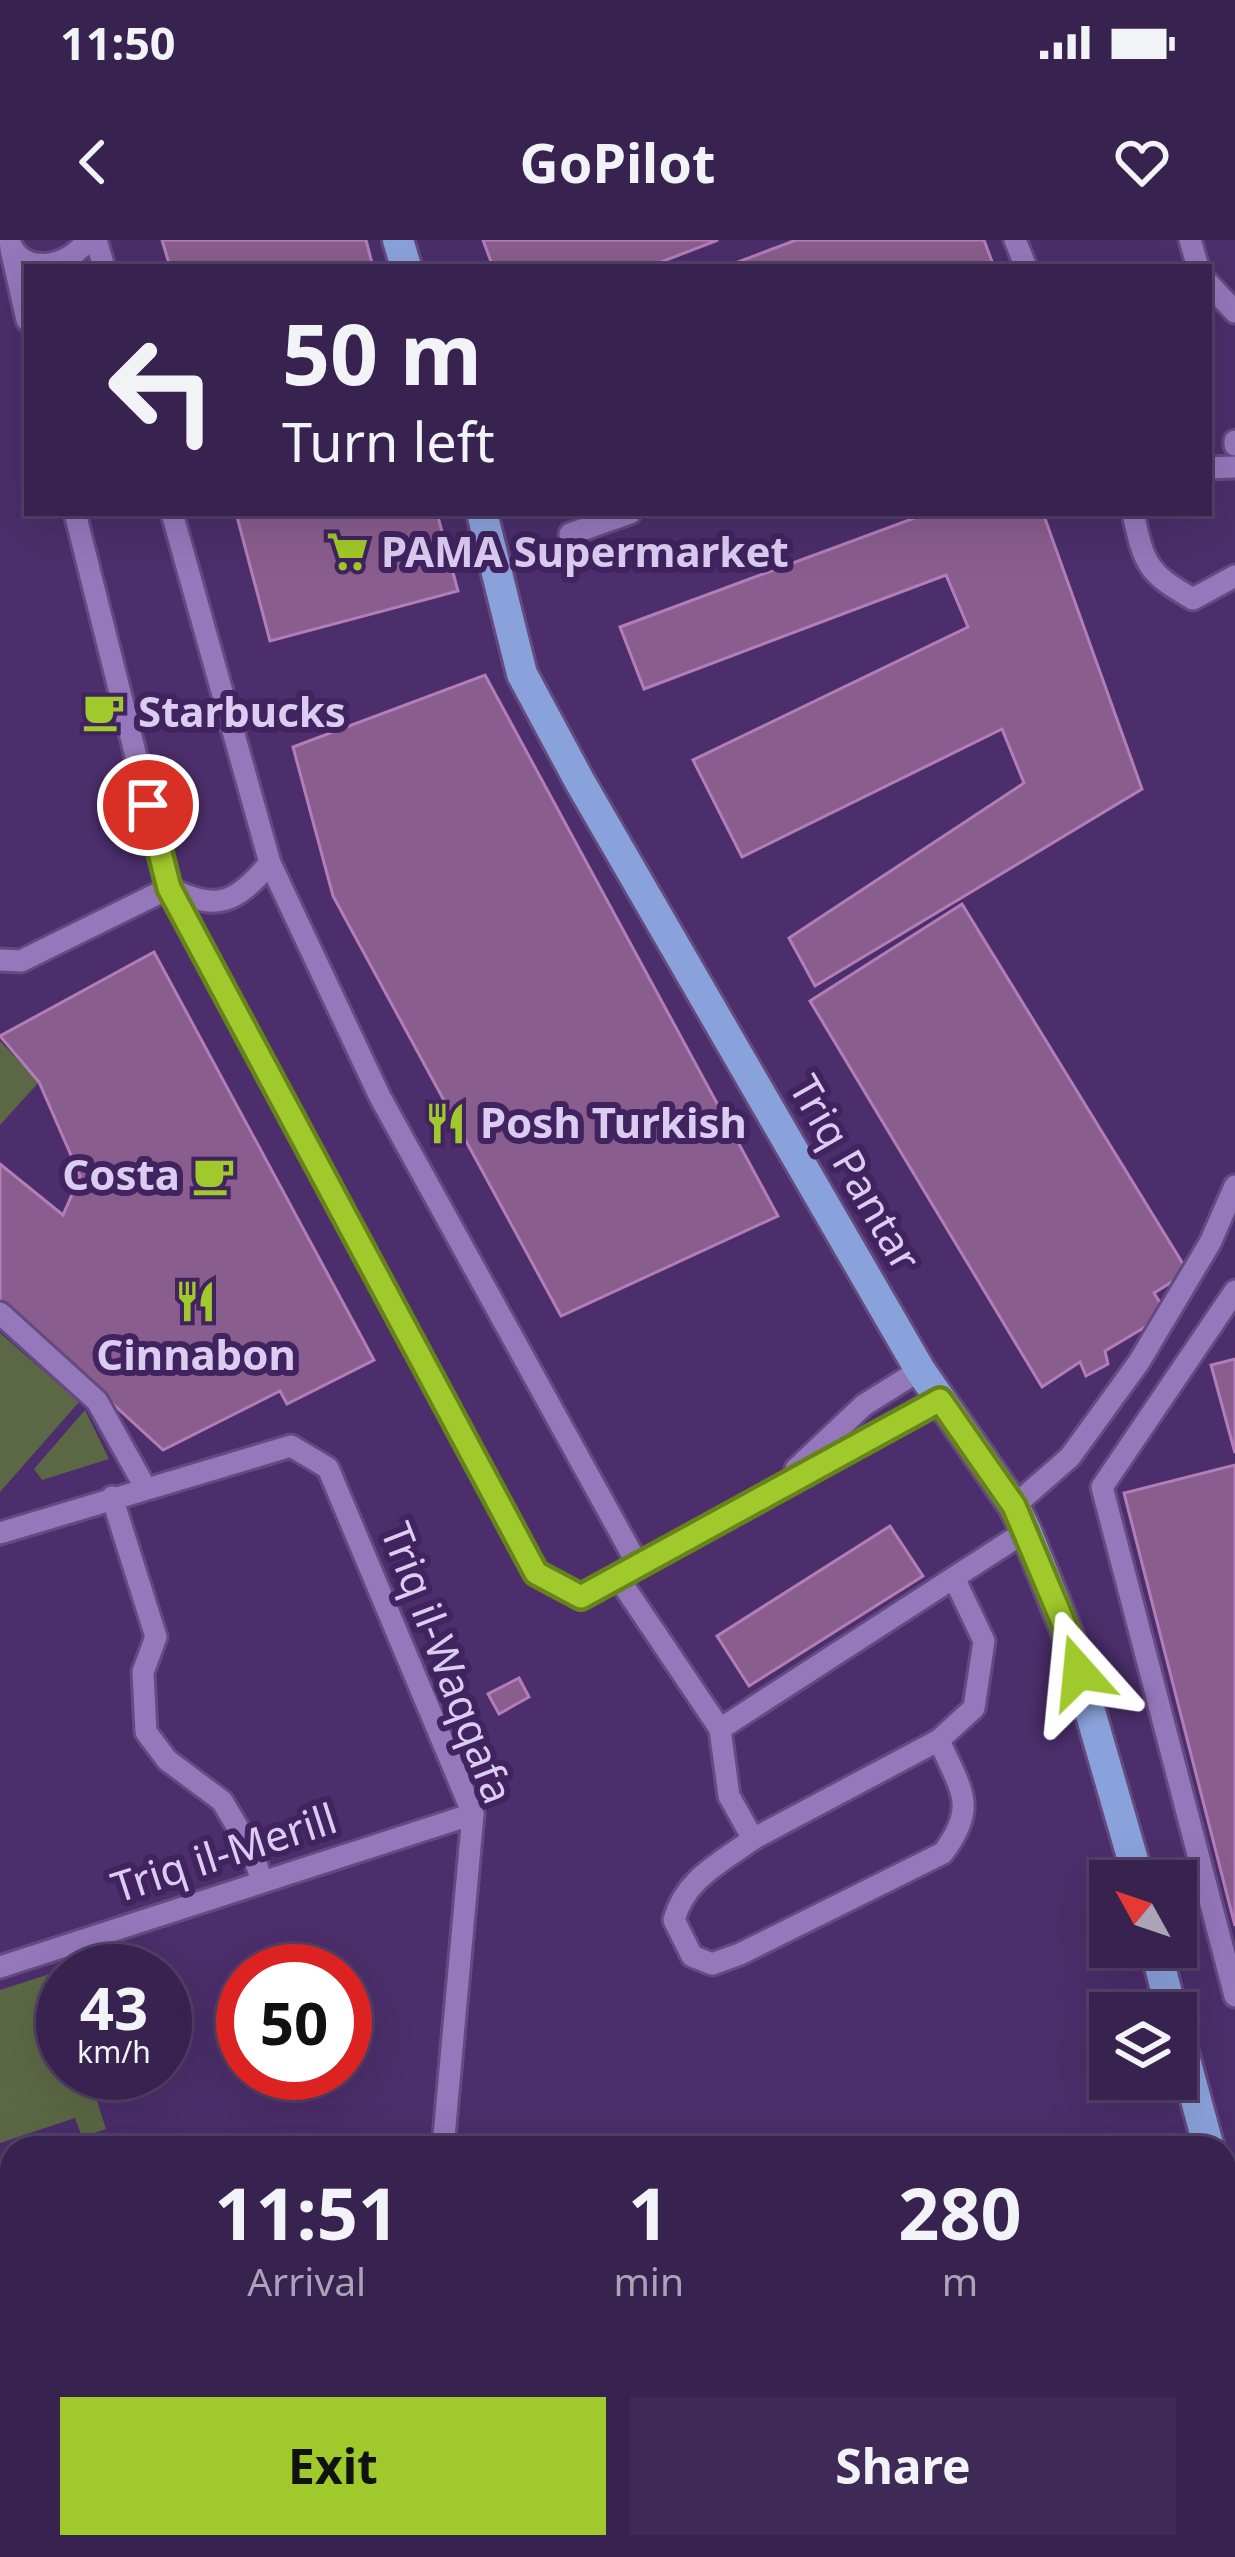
<!DOCTYPE html>
<style>
body{margin:0;font-family:"Noto Sans",sans-serif;background:#3f2a57;color:#f1f3f6;height:100vh;display:flex;flex-direction:column;font-size:45px;white-space:nowrap}
*{box-sizing:border-box;margin:0}
p{font-size:39px;color:#aba4b7}
.icon{flex:none;width:66px;height:66px;fill:none;stroke:currentColor;stroke-width:2;stroke-linecap:round;stroke-linejoin:round}
.map{position:relative;flex:1;overflow:hidden}
.side{position:absolute;left:0px;top:1896px;width:1236px;height:423px;display:flex;flex-direction:column;background:#382250;border-radius:36px 36px 0 0;box-shadow:0 12px 48px #0002,0 0 0 3px #523f67}
.side>*{flex:none}
.banner{position:absolute;left:24px;top:24px;width:1188px;height:252px;border-radius:0px;box-shadow:0 12px 48px #0002,0 0 0 3px #523f67;background:#382250;color:#f1f3f6;overflow:hidden}
.needle{width:78px;rotate:310deg}
.buttons{position:absolute;left:1089px;top:1620px;display:grid;gap:24px}
.buttons a{display:grid;place-items:center;width:108px;height:108px;border-radius:0px;background:#382250;box-shadow:0 12px 48px #0002,0 0 0 3px #523f67;font-size:60px}
.speed{position:absolute;left:36px;top:1704px;display:flex;gap:24px;font-size:60px;font-weight:700;text-align:center}
.speed>*{display:grid;place-content:center;width:156px;height:156px;border-radius:50%;background:#382250;box-shadow:0 12px 48px #0002,0 0 0 3px #523f67;line-height:1}
.speed small{font-size:30px;font-weight:400}
.speed .limit{border:18px solid #d22;background:#fff;color:#111}
.pin{position:absolute;display:grid;place-items:center;width:102px;height:102px;color:#fff;margin:-51px;border:6px solid #fff;border-radius:50%;box-shadow:0 3px 12px #0007}
.me{position:absolute;width:132px;margin:-66px;rotate:342deg;stroke-linejoin:round;filter:drop-shadow(0 0 9px #0008)}
.turn{display:flex;align-items:center;gap:42px;height:252px;padding:0 60px;font-size:54px}
.turn .icon{width:156px;height:156px;stroke-width:2.5}
.turn b{display:block;font-size:84px;line-height:102px}
.eta{display:flex;justify-content:space-evenly;align-items:center;height:204px;text-align:center}
.eta b{font-size:72px;font-weight:700;line-height:84px}
.cta{display:flex;gap:24px;margin-top:auto;padding:24px 60px}
.cta a{flex:1;height:138px;border-radius:0px;background:#a0c92b;color:#111;font-size:48px;font-weight:700;line-height:138px;text-align:center}
.cta a+a{background:#3f2a57;color:#f1f3f6}
.status{display:flex;justify-content:space-between;align-items:center;height:84px;padding:0 60px;background:#382250;direction:ltr}
.status svg{height:33px;fill:currentColor}
header{display:flex;justify-content:space-between;align-items:center;height:156px;padding:0 60px;background:#382250;font-size:54px;font-weight:700}
.map>svg:first-child{display:block}
.green{fill:#5c6845}
.building{fill:#895d8d;stroke:#b37db8;stroke-width:3}
.lines{fill:none;stroke-linecap:round;stroke-linejoin:round}
.minor-casing{stroke:#644a7f;stroke-width:27}
.major-casing{stroke:#644a7f;stroke-width:36}
.minor{stroke:#9577bb;stroke-width:21}
.major{stroke:#8aa2db;stroke-width:30}
.route-casing{stroke:#68831c;stroke-width:30}
.route{stroke:#a0c92b;stroke-width:21}
.labels{text-anchor:middle;stroke-width:12;stroke-linejoin:round;paint-order:stroke}
.poi-label{font-size:42px;font-weight:bold;fill:#dbccf1;stroke:#40235f;text-anchor:start}
.street-label{font-size:42px;fill:#dbccf1;stroke:#40235f}
</style>
<div class="status"><b>11:50</b><svg viewBox="0 0 49 12"><path d="M0 12V9h3v3zM5 12V6h3v6zM10 12V3h3v9zM15 12V0h3v12zM26 1h20v11H26zM47 4h2v5h-2z"/></svg></div>
<header><svg class="icon" aria-label="back" viewBox="0 0 24 24"><path d="M15 5l-7 7 7 7"/></svg>GoPilot<svg class="icon" aria-label="heart" viewBox="0 0 24 24"><path d="M12 20l-8-8c-3-5 5-10 8-4 3-6 11-1 8 4z"/></svg></header>
<div class="map">
<svg width="1235" height="2317" viewBox="0 0 1235 2317">
<rect width="100%" height="100%" fill="#4b2e6b"/>
<g class="green">
<polygon points="0,801 39,842 0,885"/>
<polygon points="0,1093 79,1162 0,1252"/>
<polygon points="85,1170 109,1219 42,1240 34,1229"/>
<polygon points="56,1732 63,1754 63,1833 88,1833 106,1889 82,1897 75,1878 0,1903 0,1750"/>
</g>
<g class="building">
<polygon points="162,0 366,0 373,27 170,27"/>
<polygon points="483,0 718,0 648,27 493,27"/>
<polygon points="796,0 984,0 994,27 725,27"/>
<polygon points="236,273 437,273 458,351 270,401"/>
<polygon points="928,273 1043,273 1142,549 815,746 789,698 1024,543 1002,489 742,617 693,520 968,387 946,335 644,449 620,387"/>
<polygon points="485,435 778,976 561,1076 333,656 293,507"/>
<polygon points="962,664 1188,1032 1154,1053 1167,1074 1105,1111 1108,1124 1086,1136 1080,1122 1042,1147 810,761"/>
<polygon points="154,712 374,1120 287,1164 280,1151 163,1210 0,1060 0,924 63,975 80,936 39,842 0,796"/>
<polygon points="1235,1119 1235,1213 1211,1125"/>
<polygon points="1235,1225 1235,1686 1124,1253"/>
<polygon points="890,1286 923,1336 749,1446 717,1396"/>
<polygon points="519,1438 529,1457 499,1474 488,1454"/>
<polygon points="212,2307 376,2307 341,2317 215,2317"/>
</g>
<g class="lines">
<defs>
<g id="minor">
<path d="M9,0C21,38 70,27 87,0"/>
<polyline points="96,0 104,27"/>
<polyline points="1015,0 1026,27"/>
<polyline points="1190,0 1198,27"/>
<polyline points="11,9 27,80"/>
<polyline points="1209,44 1235,72"/>
<polyline points="1235,201 1235,205"/>
<polyline points="1209,228 1235,227"/>
<polyline points="75,273 169,648 537,1333 581,1356 939,1160"/>
<polyline points="172,273 270,623 380,857 638,1325"/>
<path d="M1133,273C1144,324 1147,333 1193,359L1235,336"/>
<polyline points="570,294 630,273"/>
<path d="M0,720L21,721L169,648C219,672 235,663 270,623"/>
<polyline points="1235,1051 1102,1247 1235,1756"/>
<polyline points="0,1073 97,1161 145,1247"/>
<polyline points="796,1229 864,1165 920,1130"/>
<polyline points="112,1257 156,1397 143,1432 146,1492 167,1520 222,1561 253,1613 262,1642"/>
<polyline points="1014,1266 1070,1217 1139,1122 1210,1003 1235,946"/>
<polyline points="0,1293 291,1206 328,1228 473,1574 443,1908"/>
<polyline points="617,1336 720,1489 729,1556 753,1599 939,1500 974,1468 984,1401 955,1340"/>
<polyline points="720,1489 1026,1291"/>
<path d="M753,1599C720,1623 685,1639 674,1680L692,1716L712,1724L740,1714L943,1613C979,1565 960,1550 939,1500"/>
<polyline points="0,1727 473,1574"/>
<polyline points="0,2167 12,2163"/>
<polyline points="416,2317 417,2307"/>
</g>
<g id="major">
<polyline points="398,0 406,27"/>
<polyline points="482,273 522,434 580,542 920,1130 1014,1266 1026,1291 1068,1395 1139,1641"/>
<polyline points="1155,1707 1172,1773"/>
<polyline points="1176,1786 1209,1908"/>
<polyline points="1224,1964 1235,1993"/>
</g>
</defs>
<use href="#minor" class="minor-casing"/>
<use href="#major" class="major-casing"/>
<use href="#minor" class="minor"/>
<use href="#major" class="major"/>
</g>
<g class="lines">
<defs>
<polyline id="route" points="148,565 169,648 536,1333 581,1357 940,1160 1014,1266 1068,1394 1079,1432"/>
</defs>
<use href="#route" class="route-casing"/>
<use href="#route" class="route"/>
</g>
<defs>
<symbol id="supermarket-bare" viewBox="-9 -9 18 18"><path d="M-6-5.5h2.5l.6 2H6L4.5 2H-2.5L-4.4-4H-6ZM-1.5 3.2a1.3 1.3 0 1 0 .1 0ZM3 3.2a1.3 1.3 0 1 0 .1 0Z" fill="#a0c92b" stroke="#40235f" stroke-width="2.5" paint-order="stroke"/></symbol>
<symbol id="cafe-bare" viewBox="-9 -9 18 18"><path d="M-5.5-4.5H6V0H3Q3 3.5 0 3.5H-2.5Q-5.5 3.5-5.5 0ZM3-3.2v2h1.7v-2ZM-6 4.5H4V6H-6Z" fill="#a0c92b" stroke="#40235f" stroke-width="2.5" paint-order="stroke"/></symbol>
<symbol id="restaurant-bare" viewBox="-9 -9 18 18"><path d="M-5-6h1v4h1v-4h1v4h1v-4h1v5L-1.5 .5V6h-2V.5L-5-1ZM5-6V6H3V1.5H1.5Q1.5-4 5-6Z" fill="#a0c92b" stroke="#40235f" stroke-width="2.5" paint-order="stroke"/></symbol>
</defs>
<g fill-rule="evenodd">
<use href="#supermarket-bare" x="318" y="282" width="59" height="59"/>
<use href="#cafe-bare" x="74" y="442" width="59" height="59"/>
<use href="#restaurant-bare" x="416" y="854" width="59" height="59"/>
<use href="#cafe-bare" x="184" y="906" width="59" height="59"/>
<use href="#restaurant-bare" x="166" y="1032" width="59" height="59"/>
</g>
<g class="labels">
<g class="poi-label">
<text x="381" y="327">PAMA Supermarket</text>
<text x="138" y="487">Starbucks</text>
<text x="480" y="898">Posh Turkish</text>
<text x="180" y="950" text-anchor="end">Costa</text>
<text x="196" y="1130" text-anchor="middle">Cinnabon</text>
</g>
<g class="street-label">
<text transform="translate(855 933) rotate(60)" y="15">Triq Pantar</text>
<text transform="translate(447 1423) rotate(69)" y="15">Triq il-Waqqafa</text>
<text transform="translate(224 1613) rotate(-18)" y="15">Triq il-Merill</text>
</g>
</g>
</svg>
<div class="buttons">
<a><svg class="needle" viewBox="-14 -14 28 28"><path d="M0-13l5 13h-10z" fill="#e53935"/><path d="M0 13l5-13h-10z" fill="#aba4b7"/></svg></a>
<a><svg class="icon" aria-label="layers" viewBox="0 0 24 24"><path d="M12 4l9 5-9 5-9-5zM3 14l9 5 9-5"/></svg></a>
</div>
<div class="speed"><div>43<small>km/h</small></div><div class="limit">50</div></div>
<div class="pin" style="left:148px;top:565px;background:#d93025"><svg class="icon" aria-label="arrive" viewBox="0 0 24 24"><path d="M6 21V4h12l-3 4 3 4H6"/></svg></div>
<svg class="me" style="left:1079px;top:1432px" viewBox="-20 -20 40 40"><path d="M0-17L14 15 0 8-14 15z" fill="#a0c92b" stroke="#fff" stroke-width="4"/></svg>
<div class="banner">
<div class="turn"><svg class="icon" aria-label="left" viewBox="0 0 24 24"><path d="M17 20v-9H6M10 6l-5 5 5 5"/></svg><div><b>50 m</b>Turn left</div></div>
</div>
<section class="side">
<div class="eta">
<div><b>11:51</b><p>Arrival</p></div>
<div><b>1</b><p>min</p></div>
<div><b>280</b><p>m</p></div>
</div>
<div class="cta"><a>Exit</a><a>Share</a></div>
</section>
</div>
